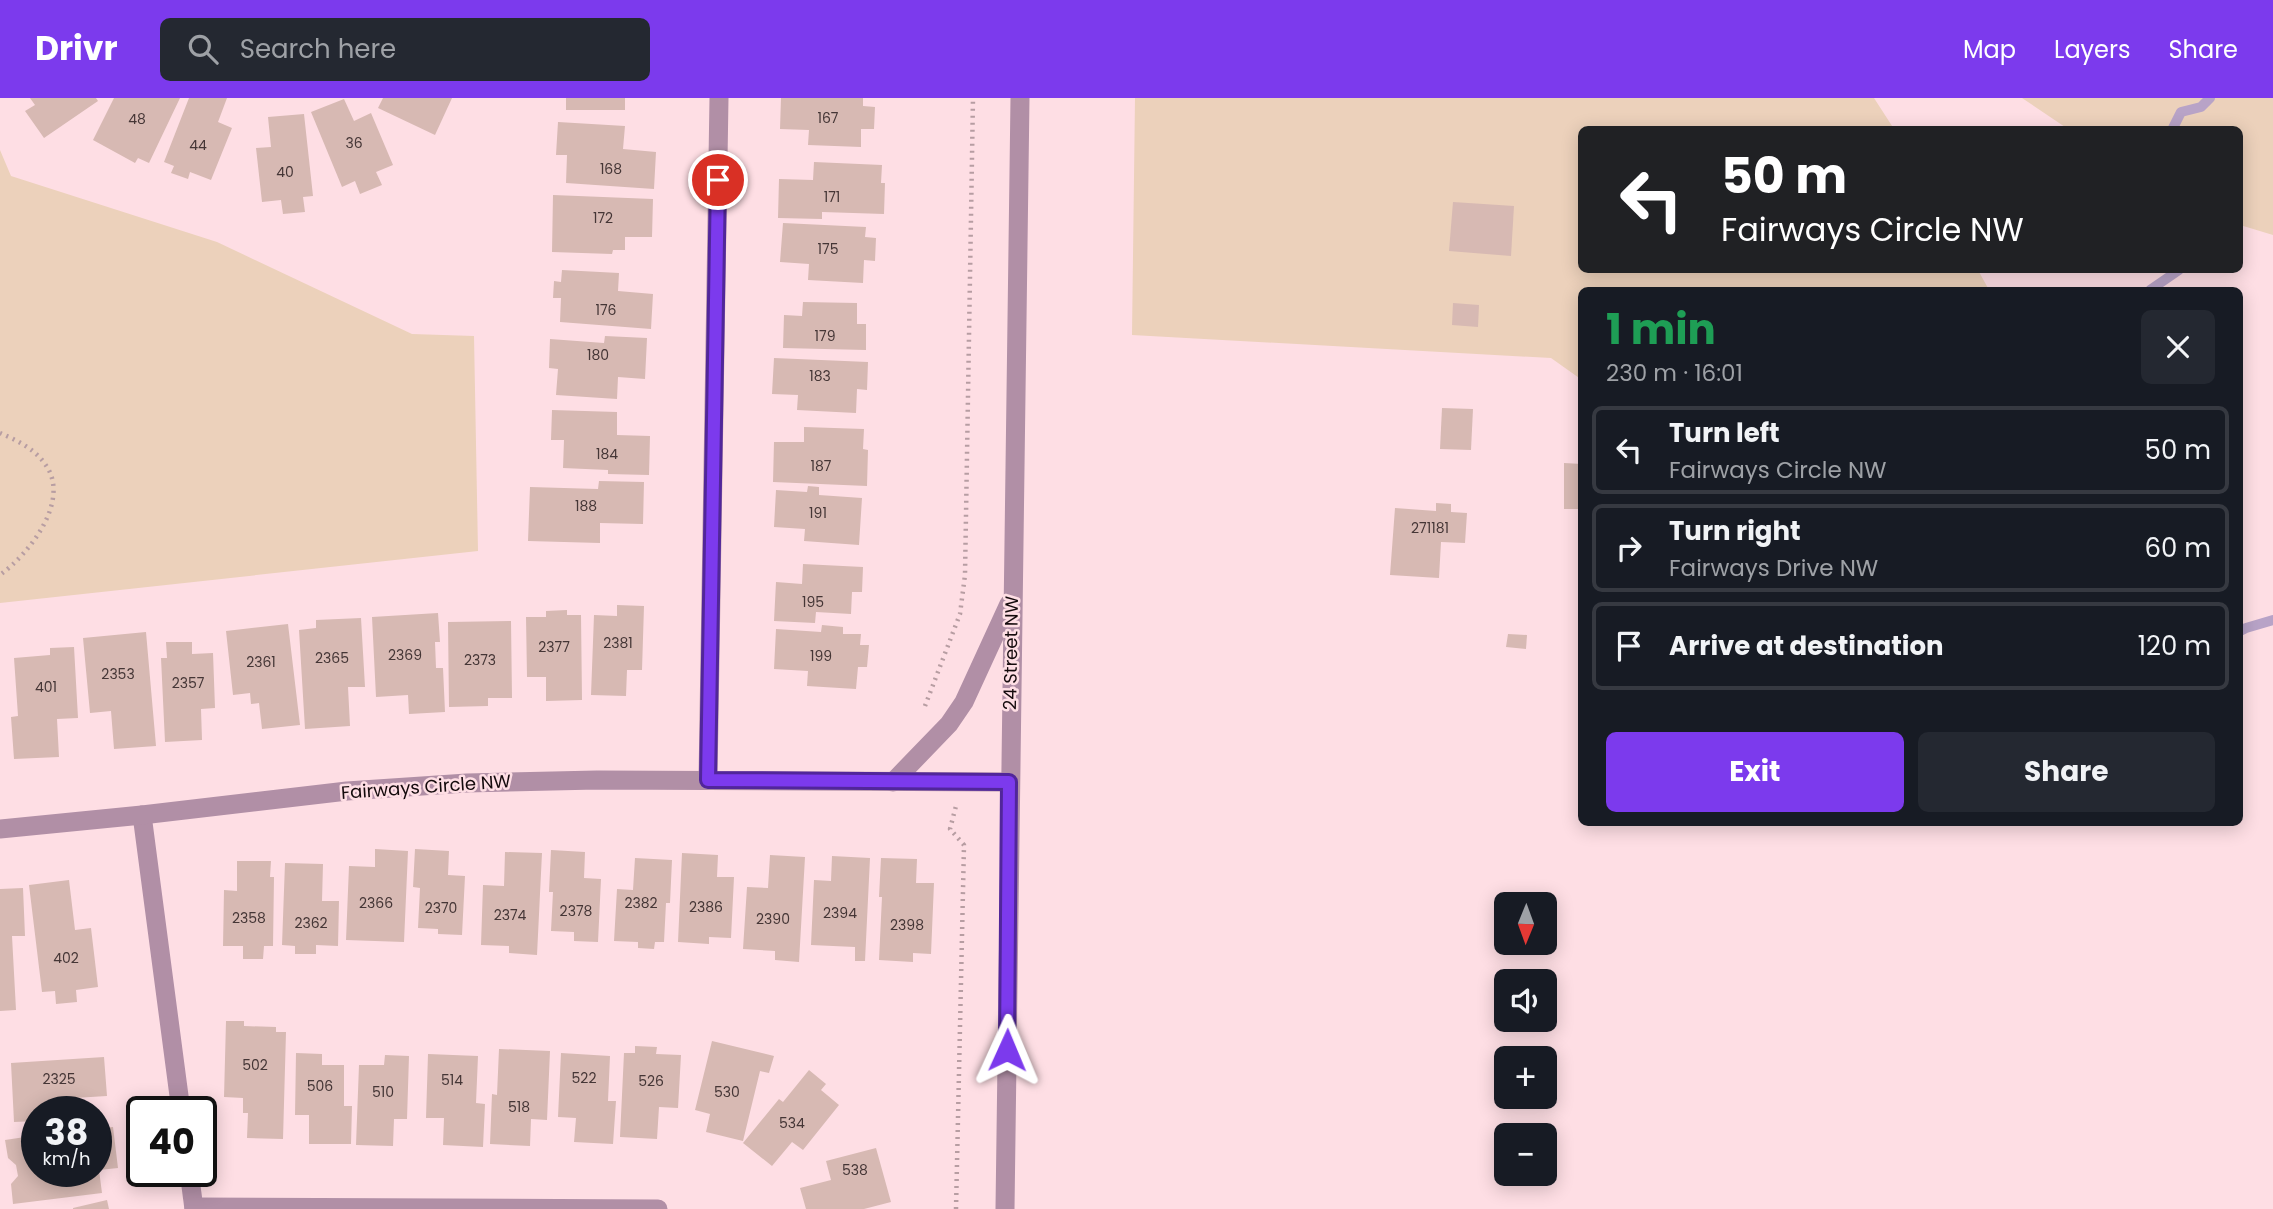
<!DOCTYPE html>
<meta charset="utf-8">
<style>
body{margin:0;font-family:Poppins,sans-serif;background:#242831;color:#f1f3f6;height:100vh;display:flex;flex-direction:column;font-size:26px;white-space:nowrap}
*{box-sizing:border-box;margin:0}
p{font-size:23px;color:#9ea1a6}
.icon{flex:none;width:38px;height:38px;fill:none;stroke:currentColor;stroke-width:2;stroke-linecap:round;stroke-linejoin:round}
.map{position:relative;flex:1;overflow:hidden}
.drawer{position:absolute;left:1578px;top:189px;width:665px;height:539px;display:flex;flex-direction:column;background:#171b24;border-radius:10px;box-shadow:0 4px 18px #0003}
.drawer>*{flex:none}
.hud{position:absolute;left:1578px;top:28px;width:665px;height:147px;border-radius:10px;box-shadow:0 4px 18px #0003;background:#202124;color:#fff;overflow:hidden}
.needle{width:46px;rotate:181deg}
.fabs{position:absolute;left:1494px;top:794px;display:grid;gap:14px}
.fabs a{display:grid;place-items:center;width:63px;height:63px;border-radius:10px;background:#171b24;box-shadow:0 4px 18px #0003;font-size:35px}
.speed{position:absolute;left:21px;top:998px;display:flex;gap:14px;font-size:35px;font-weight:700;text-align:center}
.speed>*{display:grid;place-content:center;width:91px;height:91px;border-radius:50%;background:#171b24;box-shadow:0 4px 18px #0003;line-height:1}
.speed small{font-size:18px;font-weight:400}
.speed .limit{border:4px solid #111;border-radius:10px;background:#fff;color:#111}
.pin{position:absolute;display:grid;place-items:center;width:60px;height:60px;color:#fff;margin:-30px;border:4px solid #fff;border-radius:50%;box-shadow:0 2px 7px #0007}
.me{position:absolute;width:77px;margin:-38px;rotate:1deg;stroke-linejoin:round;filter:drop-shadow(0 0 5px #0008)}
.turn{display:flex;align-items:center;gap:24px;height:147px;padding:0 28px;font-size:32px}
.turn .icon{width:91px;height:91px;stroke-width:2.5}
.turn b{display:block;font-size:49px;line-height:60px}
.round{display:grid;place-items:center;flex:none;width:74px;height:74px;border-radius:10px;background:#242831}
.headline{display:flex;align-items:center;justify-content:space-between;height:119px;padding:0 28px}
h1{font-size:42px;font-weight:700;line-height:52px;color:#1e9e55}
.cta{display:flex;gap:14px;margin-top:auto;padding:14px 28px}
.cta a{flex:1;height:80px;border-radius:10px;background:#7c3aed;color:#fff;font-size:28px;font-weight:700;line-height:80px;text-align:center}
.cta a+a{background:#242831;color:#f1f3f6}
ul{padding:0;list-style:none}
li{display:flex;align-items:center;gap:21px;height:88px;margin:0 14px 10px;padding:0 14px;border:4px solid #363941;border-radius:10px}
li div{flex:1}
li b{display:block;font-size:26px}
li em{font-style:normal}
header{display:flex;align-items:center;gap:42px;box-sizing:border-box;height:98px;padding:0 35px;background:#7c3aed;color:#fff}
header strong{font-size:33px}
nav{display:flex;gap:38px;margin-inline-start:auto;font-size:24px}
.search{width:490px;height:63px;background:#242831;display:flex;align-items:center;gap:18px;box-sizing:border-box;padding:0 24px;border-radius:10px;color:#9ea1a6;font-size:26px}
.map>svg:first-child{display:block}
.green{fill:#ecd1bb}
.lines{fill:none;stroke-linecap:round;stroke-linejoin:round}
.stream{stroke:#b8a3c7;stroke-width:10}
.building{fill:#d7b9b3}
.path{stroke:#b79da2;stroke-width:4.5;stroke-dasharray:2 5;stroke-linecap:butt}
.minor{stroke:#b18fa6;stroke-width:19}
.tertiary{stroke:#b18fa6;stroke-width:19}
.route-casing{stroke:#51269a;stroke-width:18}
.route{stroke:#7c3aed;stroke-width:12}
.labels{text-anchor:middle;stroke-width:5;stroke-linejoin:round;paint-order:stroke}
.number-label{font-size:14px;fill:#453636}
.street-label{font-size:18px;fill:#140a0c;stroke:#fedee4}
</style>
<header>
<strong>Drivr</strong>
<div class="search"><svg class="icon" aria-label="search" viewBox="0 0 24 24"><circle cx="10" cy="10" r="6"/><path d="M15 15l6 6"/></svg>Search here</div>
<nav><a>Map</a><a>Layers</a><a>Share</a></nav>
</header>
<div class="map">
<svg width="2273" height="1111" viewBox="0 0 2273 1111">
<rect width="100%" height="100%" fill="#fedee4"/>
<g class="green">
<polygon points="1135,0 1874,0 1894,31 1582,32 1582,172 1978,172 1989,192 1582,192 1582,282 1551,260 1132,237"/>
<polygon points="2022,0 2273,0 2273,137 2240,127 2240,32 2068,31"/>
<polygon points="0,52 11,78 217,144 412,236 474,238 478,453 0,505"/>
</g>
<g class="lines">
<g class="stream">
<polyline points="2172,32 2181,14 2201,9 2210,0"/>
<polyline points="2150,192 2179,172"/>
<polyline points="2240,533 2246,530 2273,522"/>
</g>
</g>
<g class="building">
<polygon points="30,0 96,0 98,3 44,40 25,13 35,7"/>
<polygon points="114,0 180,0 149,65 138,60 135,65 93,42"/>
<polygon points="189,0 227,0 218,24 232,30 211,82 190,74 188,81 171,75 174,68 164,64"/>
<polygon points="383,0 452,0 435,37 378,10"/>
<rect x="566" y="0" width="59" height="12"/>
<polygon points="781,0 863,0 863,8 875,9 874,31 861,31 861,49 808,47 809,32 780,31"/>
<polygon points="344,1 354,23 371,15 393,67 376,74 382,87 360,96 355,83 342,89 311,14"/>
<polygon points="304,16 313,98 303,99 305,114 283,116 281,102 262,104 256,50 271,49 268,19"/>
<polygon points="558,24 625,28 623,51 656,54 654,91 566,85 567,57 556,57"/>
<polygon points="814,64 882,67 881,85 885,85 884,116 822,114 822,121 778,120 779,81 813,82"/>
<polygon points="553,97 653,101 652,139 625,139 625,152 613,152 612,156 552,154"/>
<polygon points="1453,104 1514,108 1511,158 1449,153"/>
<polygon points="783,125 866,129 865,139 876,140 875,163 864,162 863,185 808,182 809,166 780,164"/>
<polygon points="562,172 619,175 618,193 653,196 651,231 560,224 561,200 553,200 554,183 561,184"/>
<polygon points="803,204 857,205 857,226 866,226 866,252 783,250 784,217 802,218"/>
<polygon points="1453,205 1479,207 1478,229 1452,227"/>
<polygon points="605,238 647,240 645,281 618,279 617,301 556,297 558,271 549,270 550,241 604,245"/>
<polygon points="774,260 868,264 867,292 857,291 856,315 797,312 798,297 772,296"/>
<polygon points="1442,310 1473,311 1471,352 1440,351"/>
<polygon points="552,312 617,314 617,337 650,338 649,377 608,376 608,372 563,370 564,342 551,342"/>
<polygon points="804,329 864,331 863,351 868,352 867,388 773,384 774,344 804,344"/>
<polygon points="1564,365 1582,366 1582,411 1564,411"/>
<polygon points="599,383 644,384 643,426 600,425 600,445 528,443 530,389 598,391"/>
<polygon points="808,388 819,389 819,397 862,400 859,447 804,443 805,431 774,429 776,392 807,394"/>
<polygon points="1436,405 1451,406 1451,414 1467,415 1465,445 1441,444 1439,480 1390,477 1395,410 1436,413"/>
<polygon points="803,466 863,469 862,494 852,494 851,516 816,514 815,525 774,523 776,484 802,486"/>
<polygon points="617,507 644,508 642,572 627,572 626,598 591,597 594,517 617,518"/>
<polygon points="567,512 567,517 581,517 582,602 546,603 546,579 527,579 526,519 546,519 546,513"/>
<polygon points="438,515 440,544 435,544 436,570 443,570 445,614 409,616 408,597 376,599 372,519"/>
<polygon points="361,520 365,589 348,589 350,628 305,631 299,532 316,530 316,522"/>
<polygon points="511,523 512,600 488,600 488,608 449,609 448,524"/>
<polygon points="288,526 300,627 262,631 259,605 251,606 250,595 233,597 226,533"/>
<polygon points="822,527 843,529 843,536 861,536 860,547 869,547 867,569 858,569 856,591 807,588 808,573 774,571 776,531 821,534"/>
<polygon points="146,534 156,648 114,651 111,613 90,615 83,540"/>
<polygon points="1508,536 1527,537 1526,551 1506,549"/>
<polygon points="166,544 192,544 192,556 213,555 215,610 201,611 202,642 165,644 161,560 167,560"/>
<polygon points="74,549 78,620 57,621 59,659 14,661 11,619 18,618 14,560 50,557 50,550"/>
<polygon points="375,751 408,753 404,844 346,842 349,768 375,769"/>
<polygon points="415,751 449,753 448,777 465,778 462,837 438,836 438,831 418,830 420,790 413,789"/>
<polygon points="551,752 585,754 584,780 601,781 598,844 574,843 574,834 551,833 553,794 549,794"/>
<polygon points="505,754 542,755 537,857 509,855 509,848 481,847 483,787 504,788"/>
<polygon points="682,755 718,757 717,779 734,779 731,840 709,839 709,846 678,844"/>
<polygon points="770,757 805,759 799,864 775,862 775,853 743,851 747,789 768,790"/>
<polygon points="832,758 870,760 865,863 855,863 855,849 811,847 814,782 831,783"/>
<polygon points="635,760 672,762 670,805 666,805 664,844 655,844 654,851 638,850 638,844 614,843 617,791 633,792"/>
<polygon points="881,760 917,761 916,785 934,785 931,856 913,855 913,864 879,862 882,799 879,799"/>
<polygon points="237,763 271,763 270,779 274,779 273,848 264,848 263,861 243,861 243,848 223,848 224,792 237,793"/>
<polygon points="285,765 323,766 322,803 339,803 338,848 316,847 316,856 295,856 295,848 282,847"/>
<polygon points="69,782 75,832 91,830 98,889 76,892 77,904 56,906 55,893 42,894 29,787"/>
<polygon points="23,790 25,838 12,838 16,912 0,913 0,791"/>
<polygon points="226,923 244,923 244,928 276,929 276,934 286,934 283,1041 247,1040 248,1015 243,1015 243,1000 224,999"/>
<polygon points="712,943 774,958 769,975 760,973 743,1043 706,1034 710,1016 695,1012"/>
<polygon points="635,948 657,949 656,956 681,957 678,1010 659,1009 657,1041 620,1039 624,955 635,955"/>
<polygon points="499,951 550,953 547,1022 531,1021 530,1048 490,1046 492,996 497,997"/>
<polygon points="296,955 322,956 322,967 344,967 344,1008 352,1008 351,1046 309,1046 309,1017 295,1017"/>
<polygon points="561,955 610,958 608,1003 616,1003 613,1046 574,1044 576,1020 558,1019"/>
<polygon points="428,956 478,958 476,1005 485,1006 483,1049 443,1047 444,1020 426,1020"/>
<polygon points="385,957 409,958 407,1021 394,1021 393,1048 356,1047 359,967 384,967"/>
<polygon points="104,959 107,998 74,1000 75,1013 37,1013 37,1023 14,1024 11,965"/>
<polygon points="809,972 826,986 821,992 839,1007 803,1052 792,1044 772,1068 743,1045 779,1001 783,1004"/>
<polygon points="113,1029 118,1070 99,1072 102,1095 13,1106 11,1086 18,1078 16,1067 8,1060 5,1042 25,1039 25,1037 37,1035 37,1073 96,1073 96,1031"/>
<polygon points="876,1050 891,1104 864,1111 806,1111 800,1090 831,1082 826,1063"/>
<polygon points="107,1102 109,1111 73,1111 73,1110"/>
</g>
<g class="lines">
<g class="path">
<path d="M0,335C16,342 35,351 45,366C72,402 29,456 0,477"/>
<polyline points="925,608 960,516 965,477 973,0"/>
<polyline points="956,1111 964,747 950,731 956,708"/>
</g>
<g class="minor">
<polyline points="708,682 719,0"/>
<polyline points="142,717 181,1013"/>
<polyline points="0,731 142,717 347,693 467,685 597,682 1009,684"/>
<polyline points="189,1073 194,1111"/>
<polyline points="194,1109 658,1111"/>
</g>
<g class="tertiary">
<polyline points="893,684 949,626 964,604 1009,506"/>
<polyline points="1005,1111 1020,0"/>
</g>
</g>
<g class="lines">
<defs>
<polyline id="route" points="718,82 708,682 1009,684 1007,952"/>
</defs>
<use href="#route" class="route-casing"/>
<use href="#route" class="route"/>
</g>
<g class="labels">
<g class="number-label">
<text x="828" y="25">167</text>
<text x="137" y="26">48</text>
<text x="354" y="50">36</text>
<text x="198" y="52">44</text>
<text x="611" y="76">168</text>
<text x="285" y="79">40</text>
<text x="832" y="104">171</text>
<text x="603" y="125">172</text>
<text x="828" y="156">175</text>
<text x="606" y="217">176</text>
<text x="825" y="243">179</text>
<text x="598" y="262">180</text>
<text x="820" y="283">183</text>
<text x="607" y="361">184</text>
<text x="821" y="373">187</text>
<text x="586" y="413">188</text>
<text x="818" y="420">191</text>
<text x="1430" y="435">271181</text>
<text x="813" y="509">195</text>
<text x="618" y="550">2381</text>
<text x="554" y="554">2377</text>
<text x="405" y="562">2369</text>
<text x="821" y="563">199</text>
<text x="332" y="565">2365</text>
<text x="480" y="567">2373</text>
<text x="261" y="569">2361</text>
<text x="118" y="581">2353</text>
<text x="188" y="590">2357</text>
<text x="46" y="594">401</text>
<text x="376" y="810">2366</text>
<text x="641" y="810">2382</text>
<text x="706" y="814">2386</text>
<text x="441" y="815">2370</text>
<text x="576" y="818">2378</text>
<text x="840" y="820">2394</text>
<text x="510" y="822">2374</text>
<text x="249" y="825">2358</text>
<text x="773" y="826">2390</text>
<text x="311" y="830">2362</text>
<text x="907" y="832">2398</text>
<text x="66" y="865">402</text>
<text x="255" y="972">502</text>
<text x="584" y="985">522</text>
<text x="59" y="986">2325</text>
<text x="452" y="987">514</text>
<text x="651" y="988">526</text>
<text x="320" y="993">506</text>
<text x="383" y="999">510</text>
<text x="727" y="999">530</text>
<text x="519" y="1014">518</text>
<text x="792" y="1030">534</text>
<text x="855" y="1077">538</text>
</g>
<g class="street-label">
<text transform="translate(1011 555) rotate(-89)" y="6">24 Street NW</text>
<text transform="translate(426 689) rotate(-4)" y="6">Fairways Circle NW</text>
</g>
</g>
</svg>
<div class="fabs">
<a><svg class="needle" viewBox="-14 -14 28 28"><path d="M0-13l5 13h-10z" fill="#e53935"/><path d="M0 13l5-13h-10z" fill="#9ea1a6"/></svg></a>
<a><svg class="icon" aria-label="sound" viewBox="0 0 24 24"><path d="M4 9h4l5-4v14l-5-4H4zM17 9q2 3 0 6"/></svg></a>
<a>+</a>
<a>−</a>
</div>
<div class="speed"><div>38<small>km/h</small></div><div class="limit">40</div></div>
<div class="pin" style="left:718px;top:82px;background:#d93025"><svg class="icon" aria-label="arrive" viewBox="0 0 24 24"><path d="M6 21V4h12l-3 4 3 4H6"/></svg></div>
<svg class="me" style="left:1007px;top:952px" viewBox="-20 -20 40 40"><path d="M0-17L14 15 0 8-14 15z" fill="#7c3aed" stroke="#fff" stroke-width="4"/></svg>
<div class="hud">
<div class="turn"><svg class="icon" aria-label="left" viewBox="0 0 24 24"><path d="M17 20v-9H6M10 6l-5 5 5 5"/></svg><div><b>50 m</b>Fairways Circle NW</div></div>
</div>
<section class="drawer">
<div class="headline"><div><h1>1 min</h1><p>230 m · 16:01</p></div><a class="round"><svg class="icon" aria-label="close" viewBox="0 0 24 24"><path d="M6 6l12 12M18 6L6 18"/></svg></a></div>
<ul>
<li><svg class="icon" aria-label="left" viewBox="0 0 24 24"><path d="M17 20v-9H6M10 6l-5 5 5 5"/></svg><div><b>Turn left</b><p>Fairways Circle NW</p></div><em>50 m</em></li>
<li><svg class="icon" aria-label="right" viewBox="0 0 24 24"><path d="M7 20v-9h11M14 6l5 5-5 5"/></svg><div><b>Turn right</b><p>Fairways Drive NW</p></div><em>60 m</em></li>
<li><svg class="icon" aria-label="arrive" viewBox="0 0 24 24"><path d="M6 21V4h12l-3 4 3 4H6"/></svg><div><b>Arrive at destination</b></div><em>120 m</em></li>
</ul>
<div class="cta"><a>Exit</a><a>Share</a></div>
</section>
</div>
